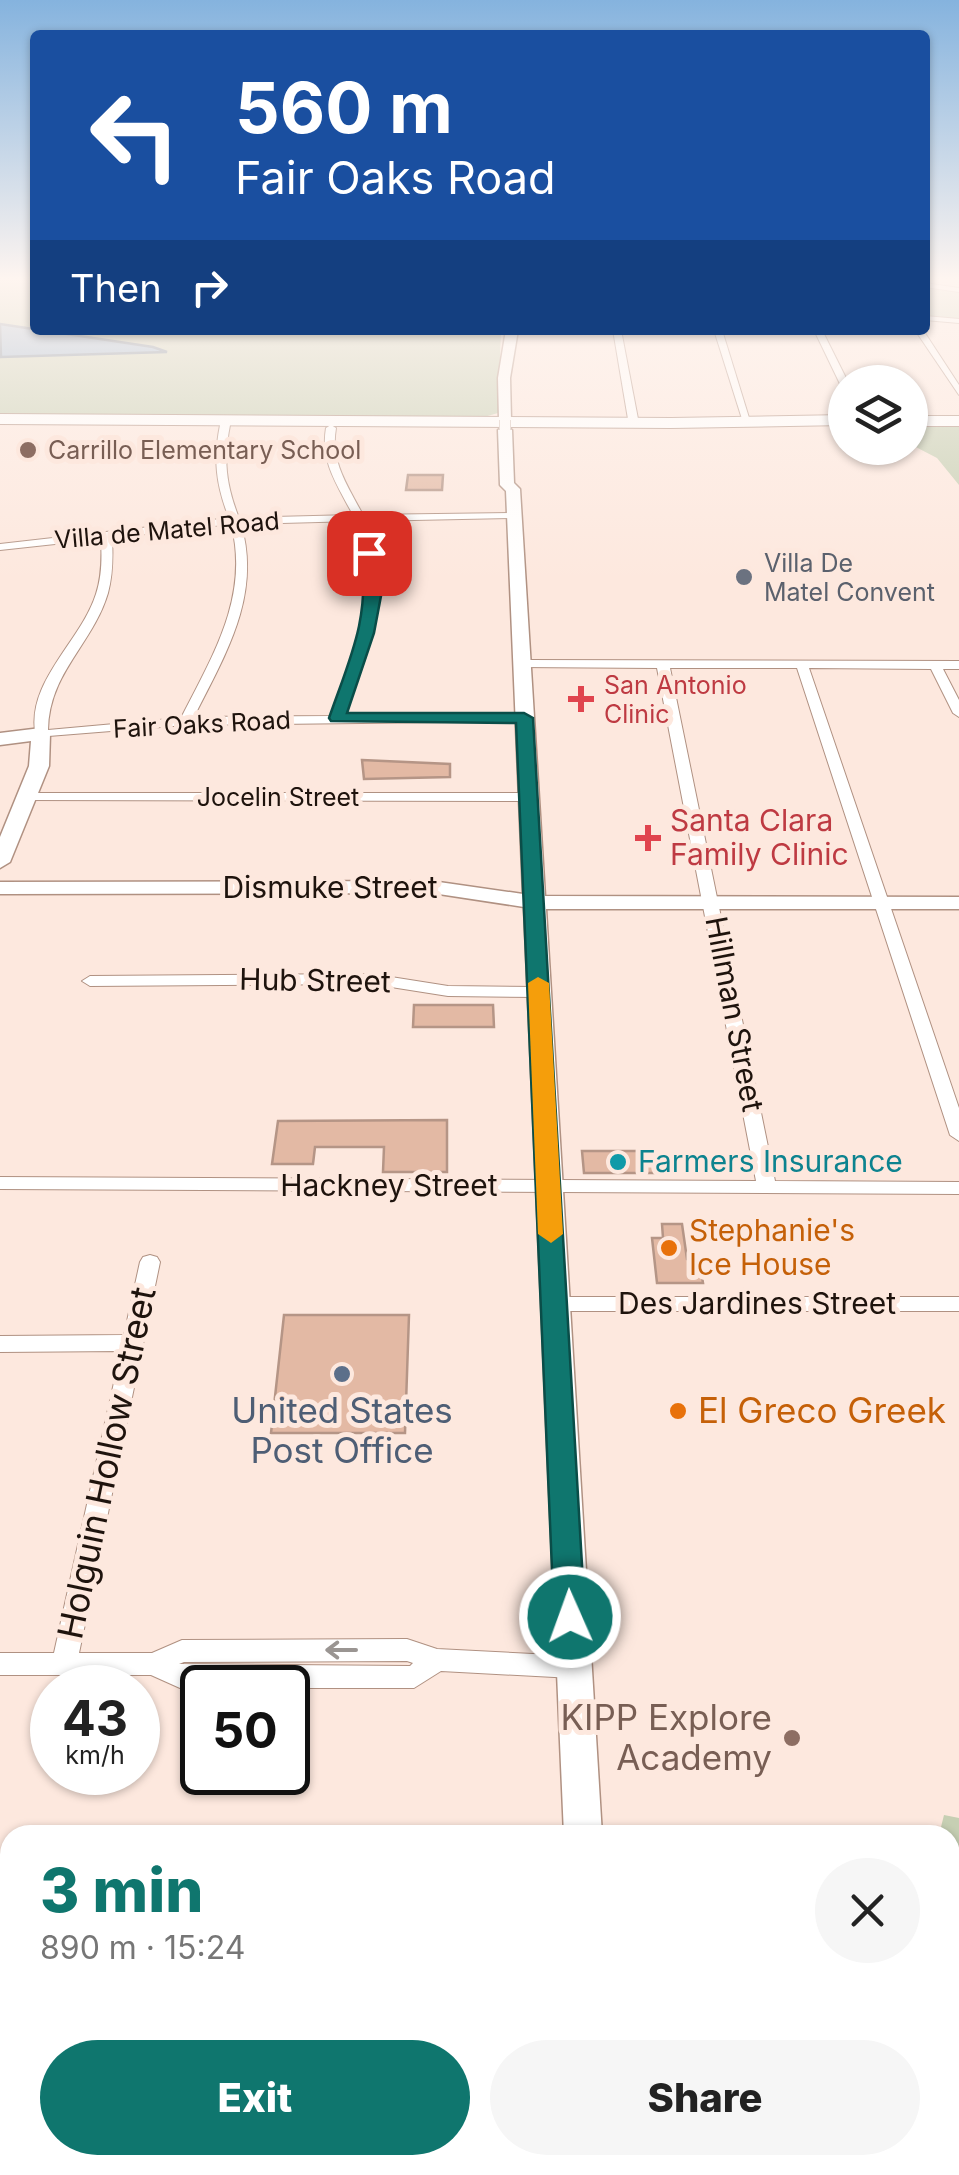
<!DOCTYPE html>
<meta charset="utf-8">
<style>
body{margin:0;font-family:Inter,sans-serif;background:#f6f6f6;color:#222;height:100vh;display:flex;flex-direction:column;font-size:38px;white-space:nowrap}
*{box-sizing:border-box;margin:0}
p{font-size:32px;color:#767676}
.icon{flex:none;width:55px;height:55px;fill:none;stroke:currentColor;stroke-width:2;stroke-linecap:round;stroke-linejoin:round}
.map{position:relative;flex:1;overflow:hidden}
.panel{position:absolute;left:0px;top:1825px;width:960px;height:350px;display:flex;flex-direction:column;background:#fff;border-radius:30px 30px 0 0;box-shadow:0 2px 8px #0004}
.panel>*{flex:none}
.guide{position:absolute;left:30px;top:30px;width:900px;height:305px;border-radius:10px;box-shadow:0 2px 8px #0004;background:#1a4fa0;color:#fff;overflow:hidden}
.controls{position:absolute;left:828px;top:365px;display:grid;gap:20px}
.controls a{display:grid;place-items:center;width:100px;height:100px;border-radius:50%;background:#fff;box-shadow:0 2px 8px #0004;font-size:50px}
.speed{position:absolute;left:30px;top:1665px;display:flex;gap:20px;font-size:50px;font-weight:700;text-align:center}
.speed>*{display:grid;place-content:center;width:130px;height:130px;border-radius:50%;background:#fff;box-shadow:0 2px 8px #0004;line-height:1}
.speed small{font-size:25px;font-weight:400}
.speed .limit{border:5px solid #111;border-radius:15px;background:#fff;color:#111}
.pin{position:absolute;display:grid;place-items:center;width:85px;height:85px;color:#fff;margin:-42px;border-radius:20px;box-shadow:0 5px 15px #0006}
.me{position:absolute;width:110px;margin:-55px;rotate:358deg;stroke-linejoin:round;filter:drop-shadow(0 0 8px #0008)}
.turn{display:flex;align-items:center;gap:35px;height:210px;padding:0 40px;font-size:45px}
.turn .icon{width:130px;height:130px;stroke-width:2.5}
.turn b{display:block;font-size:70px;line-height:85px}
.then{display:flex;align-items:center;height:95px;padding:0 40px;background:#0003;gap:20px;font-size:38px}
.round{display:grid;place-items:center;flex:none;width:105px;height:105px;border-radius:52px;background:#f6f6f6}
.headline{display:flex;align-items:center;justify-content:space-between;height:170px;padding:0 40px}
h1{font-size:60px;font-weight:800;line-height:75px;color:#0f766e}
.action{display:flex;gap:20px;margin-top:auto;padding:20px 40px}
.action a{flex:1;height:115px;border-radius:60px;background:#0f766e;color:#fff;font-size:40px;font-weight:800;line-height:115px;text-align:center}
.action a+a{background:#f6f6f6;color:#222}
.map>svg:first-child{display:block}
.green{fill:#c6cfb3}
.water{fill:#90b1cf;stroke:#6e8295;stroke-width:2.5}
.building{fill:#e3b9a4;stroke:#b59586;stroke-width:2.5}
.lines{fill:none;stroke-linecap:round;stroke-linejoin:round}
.street-casing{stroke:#b09182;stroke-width:2}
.secondary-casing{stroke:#b09182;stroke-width:3}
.primary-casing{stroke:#b09182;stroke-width:2}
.street{fill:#fff;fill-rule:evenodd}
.secondary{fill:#fff;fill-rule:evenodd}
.primary{fill:#fff;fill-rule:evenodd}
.rail-casing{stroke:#6b5c55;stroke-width:11}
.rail{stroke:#fde8de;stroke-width:8;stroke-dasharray:24;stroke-linecap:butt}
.secondary-bridge-casing{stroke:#b09182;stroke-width:12;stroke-linecap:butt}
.secondary-bridge{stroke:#fff;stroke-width:11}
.oneway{stroke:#9a9592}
.route{fill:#0f766e;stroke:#0a4d48;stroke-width:2.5}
.slow{fill:#f59e0b}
.education-dot{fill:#8d6e63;stroke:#fde8de;stroke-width:4}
.worship-dot{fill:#6b7280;stroke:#fde8de;stroke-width:4}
.health-dot{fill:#e0444e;stroke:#fde8de;stroke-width:4}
.culture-dot{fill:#0f9aa8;stroke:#fde8de;stroke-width:4}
.food-dot{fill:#e8710a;stroke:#fde8de;stroke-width:4}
.service-dot{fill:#5c6f8a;stroke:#fde8de;stroke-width:4}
.labels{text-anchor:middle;stroke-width:10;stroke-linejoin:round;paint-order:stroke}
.far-education-label{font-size:25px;fill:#785e54;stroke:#fde8de;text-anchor:start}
.far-street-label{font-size:25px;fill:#1e130d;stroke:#fde8de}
.far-worship-label{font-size:25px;fill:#5b616d;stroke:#fde8de;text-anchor:start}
.far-health-label{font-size:25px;fill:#be3a42;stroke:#fde8de;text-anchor:start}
.health-label{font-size:30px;fill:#be3a42;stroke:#fde8de;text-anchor:start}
.street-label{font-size:30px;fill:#1e130d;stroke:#fde8de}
.culture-label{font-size:30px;fill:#0d838f;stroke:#fde8de;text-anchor:start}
.food-label{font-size:30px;fill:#c56008;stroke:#fde8de;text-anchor:start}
.near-service-label{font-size:35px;fill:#4e5e75;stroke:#fde8de}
.near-food-label{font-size:35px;fill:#c56008;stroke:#fde8de;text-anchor:start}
.near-street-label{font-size:35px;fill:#1e130d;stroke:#fde8de}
.near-education-label{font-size:35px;fill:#785e54;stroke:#fde8de;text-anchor:end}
</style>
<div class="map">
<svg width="959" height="2175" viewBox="0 0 959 2175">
<rect width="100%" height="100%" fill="#fde8de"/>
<g class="green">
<polygon points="0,276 35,276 35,330 501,330 498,413 484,417 0,416"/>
<polygon points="925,287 959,292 959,320 925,317"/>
<polygon points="910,426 959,427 959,485 937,458 910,444"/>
<polygon points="944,1815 959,1818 959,2092 950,2089 950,1835 939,1835"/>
</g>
<polygon class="water" points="0,324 153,347 167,352 1,357"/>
<g class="building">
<polygon points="408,475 443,475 442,490 406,490"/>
<polygon points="362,760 450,764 450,777 364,779"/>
<polygon points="414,1005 493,1005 494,1027 413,1027"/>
<polygon points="447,1120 447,1172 383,1172 384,1147 315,1147 313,1164 272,1164 278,1121"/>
<polygon points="582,1151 652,1151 654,1173 584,1173"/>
<polygon points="662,1224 682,1224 687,1259 699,1259 703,1283 657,1283 652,1238 663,1238"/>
<polygon points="284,1315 409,1315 405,1433 271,1433"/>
</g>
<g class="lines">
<defs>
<g id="street">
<polygon points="925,283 959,288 959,292 925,287"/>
<polygon points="925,316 959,319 959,323 925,320"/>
<polygon points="613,330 621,330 638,419 633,422 628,419"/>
<polygon points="714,330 722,330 750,421 742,419"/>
<polygon points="814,330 822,330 848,382 845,382 845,389 841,386"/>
<polygon points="915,330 923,330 959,385 959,395"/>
<path d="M225,422L230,425C223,460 226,485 239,518L353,515C338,486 320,462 326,428L331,425L336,428C330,462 348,486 363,515L518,513V517L514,518L366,521C394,594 370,647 344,716L524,714L530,718L529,721L186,725L36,737C24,683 81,642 96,594C102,576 102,558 101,539L0,550V544L229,518C216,485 213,460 220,425ZM356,521C382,594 358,648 331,716L194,717C225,655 262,596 241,524ZM231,524C250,596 213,655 181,718L48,730C49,672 93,644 108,593C113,574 113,557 112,538Z"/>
<polygon points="522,660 959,661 959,669 943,669 959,700 959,717 953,713 931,669 809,668 959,1108 959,1141 950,1135 797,668 670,668 775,1181 959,1182 959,1194 0,1189 0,1177 756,1181 657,668 518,667 516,664"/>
<polygon points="27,793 528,793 535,797 528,801 22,800 22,794"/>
<polygon points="372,974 448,986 539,987 547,992 539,997 448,996 372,984 90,986 82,981 90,976"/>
<path d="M150,1255L157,1257L160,1262L79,1653H152L182,1640L407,1639L437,1649L573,1656L582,1659L585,1667L582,1675L573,1678L441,1671L414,1688H180L151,1675H0V1653H54L121,1351L0,1352V1336L124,1335L140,1262L143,1257ZM407,1661L413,1663L410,1666L179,1664L184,1662Z"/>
<polygon points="554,1297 959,1297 959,1311 554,1311 547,1309 544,1304 547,1299"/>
<polygon points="220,2165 252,2165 251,2175 219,2175"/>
</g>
<g id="secondary">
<polygon points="506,330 518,330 510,378 511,420 505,424 499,420 498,378"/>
<polygon points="505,426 512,430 514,483 520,489 545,896 959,897 959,909 546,909 602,1835 564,1835 524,907 432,893 0,894 0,882 432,881 523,894 506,491 500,485 498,430"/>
<polygon points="41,728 50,734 49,766 10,862 0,868 0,837 29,766 31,741 0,745 0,733"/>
<rect x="562" y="2165" width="76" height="10"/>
</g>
<g id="primary">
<polygon points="0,414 671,418 845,415 845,425 671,428 0,424"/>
<rect x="910" y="416" width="49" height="10"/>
</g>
</defs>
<use href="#street" class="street-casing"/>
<use href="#secondary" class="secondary-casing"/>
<use href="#primary" class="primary-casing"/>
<use href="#street" class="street"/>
<use href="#secondary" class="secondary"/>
<use href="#primary" class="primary"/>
<defs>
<g id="rail">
<polyline points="0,1898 10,1903"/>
<polyline points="0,1919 10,1923"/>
<polyline points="546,2165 568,2175"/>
<polyline points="602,2165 624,2175"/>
</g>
</defs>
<use href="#rail" class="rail-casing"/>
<use href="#rail" class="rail"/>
<defs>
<polyline id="secondary-bridge" points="505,420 505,430"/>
</defs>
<use href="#secondary-bridge" class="secondary-bridge-casing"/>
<use href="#secondary-bridge" class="secondary-bridge"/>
</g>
<defs><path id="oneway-shaft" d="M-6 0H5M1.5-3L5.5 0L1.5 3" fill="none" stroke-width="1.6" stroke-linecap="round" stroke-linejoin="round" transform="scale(2.5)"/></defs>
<use class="oneway" href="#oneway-shaft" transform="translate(341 1650) rotate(180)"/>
<linearGradient id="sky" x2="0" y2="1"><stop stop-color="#85b3de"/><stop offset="0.48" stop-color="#fef5f0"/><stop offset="1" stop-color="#fef5f0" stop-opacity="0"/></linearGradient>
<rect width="959" height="581" fill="url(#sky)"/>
<path class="route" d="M369,549L376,553L381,596L374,633L347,713H524L533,718L585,1617L581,1626L570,1630L558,1626L554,1617L516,723L331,721L329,718C351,655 369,621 362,553Z"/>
<polygon class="slow" points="538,977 549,983 563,1234 551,1243 538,1234 528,983"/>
<g class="education-dot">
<circle cx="28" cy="450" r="10"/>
<circle cx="792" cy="1738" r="10"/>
</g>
<circle class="worship-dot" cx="744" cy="577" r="10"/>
<g class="health-dot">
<path d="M576 684h10v10h10v10h-10v10h-10v-10h-10v-10h10z"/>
<path d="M643 823h10v10h10v10h-10v10h-10v-10h-10v-10h10z"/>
</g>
<circle class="culture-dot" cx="618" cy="1162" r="10"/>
<g class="food-dot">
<circle cx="669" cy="1248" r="10"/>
<circle cx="678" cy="1411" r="10"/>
</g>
<circle class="service-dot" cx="342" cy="1374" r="10"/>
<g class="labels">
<g class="far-education-label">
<text x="48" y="459">Carrillo Elementary School</text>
</g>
<g class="far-street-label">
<text transform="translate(167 530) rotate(-5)" y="9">Villa de Matel Road</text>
<text transform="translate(202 724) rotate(-3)" y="9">Fair Oaks Road</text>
<text x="278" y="806">Jocelin Street</text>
</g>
<g class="far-worship-label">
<text x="764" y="572">Villa De<tspan x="764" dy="29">Matel Convent</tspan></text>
</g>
<g class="far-health-label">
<text x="604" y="694">San Antonio<tspan x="604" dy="29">Clinic</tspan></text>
</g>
<g class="health-label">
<text x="670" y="831">Santa Clara<tspan x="670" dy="34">Family Clinic</tspan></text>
</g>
<g class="street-label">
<text x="330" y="898">Dismuke Street</text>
<text transform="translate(315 981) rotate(1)" y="10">Hub Street</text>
<text transform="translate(734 1014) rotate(79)" y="10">Hillman Street</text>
<text x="389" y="1196">Hackney Street</text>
<text x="757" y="1314">Des Jardines Street</text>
</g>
<g class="culture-label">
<text x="638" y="1172">Farmers Insurance</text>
</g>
<g class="food-label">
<text x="689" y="1241">Stephanie's<tspan x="689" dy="34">Ice House</tspan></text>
</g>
<g class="near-service-label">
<text x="342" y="1423">United States<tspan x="342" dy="40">Post Office</tspan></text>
</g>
<g class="near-food-label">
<text x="698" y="1423">El Greco Greek</text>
</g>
<g class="near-street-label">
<text transform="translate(107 1463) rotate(-78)" y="12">Holguin Hollow Street</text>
</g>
<g class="near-education-label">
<text x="772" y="1730">KIPP Explore<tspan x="772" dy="40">Academy</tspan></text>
</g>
</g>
</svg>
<div class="controls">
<a><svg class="icon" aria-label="layers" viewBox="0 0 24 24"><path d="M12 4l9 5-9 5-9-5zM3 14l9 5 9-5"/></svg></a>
</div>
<div class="speed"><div>43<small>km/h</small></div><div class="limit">50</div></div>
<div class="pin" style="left:369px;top:553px;background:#d93025"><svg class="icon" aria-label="arrive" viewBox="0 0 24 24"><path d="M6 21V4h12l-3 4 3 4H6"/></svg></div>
<svg class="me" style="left:570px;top:1617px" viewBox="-20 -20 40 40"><circle r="17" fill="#0f766e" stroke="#fff" stroke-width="3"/><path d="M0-11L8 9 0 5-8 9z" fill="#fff"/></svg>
<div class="guide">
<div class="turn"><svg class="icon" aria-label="left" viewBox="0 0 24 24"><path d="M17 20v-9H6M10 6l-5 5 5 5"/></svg><div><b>560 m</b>Fair Oaks Road</div></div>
<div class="then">Then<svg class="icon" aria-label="right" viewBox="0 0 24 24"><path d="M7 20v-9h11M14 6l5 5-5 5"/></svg></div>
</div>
<section class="panel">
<div class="headline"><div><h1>3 min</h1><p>890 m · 15:24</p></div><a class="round"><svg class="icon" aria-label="close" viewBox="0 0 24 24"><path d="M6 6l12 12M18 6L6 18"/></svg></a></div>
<div class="action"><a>Exit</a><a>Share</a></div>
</section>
</div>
